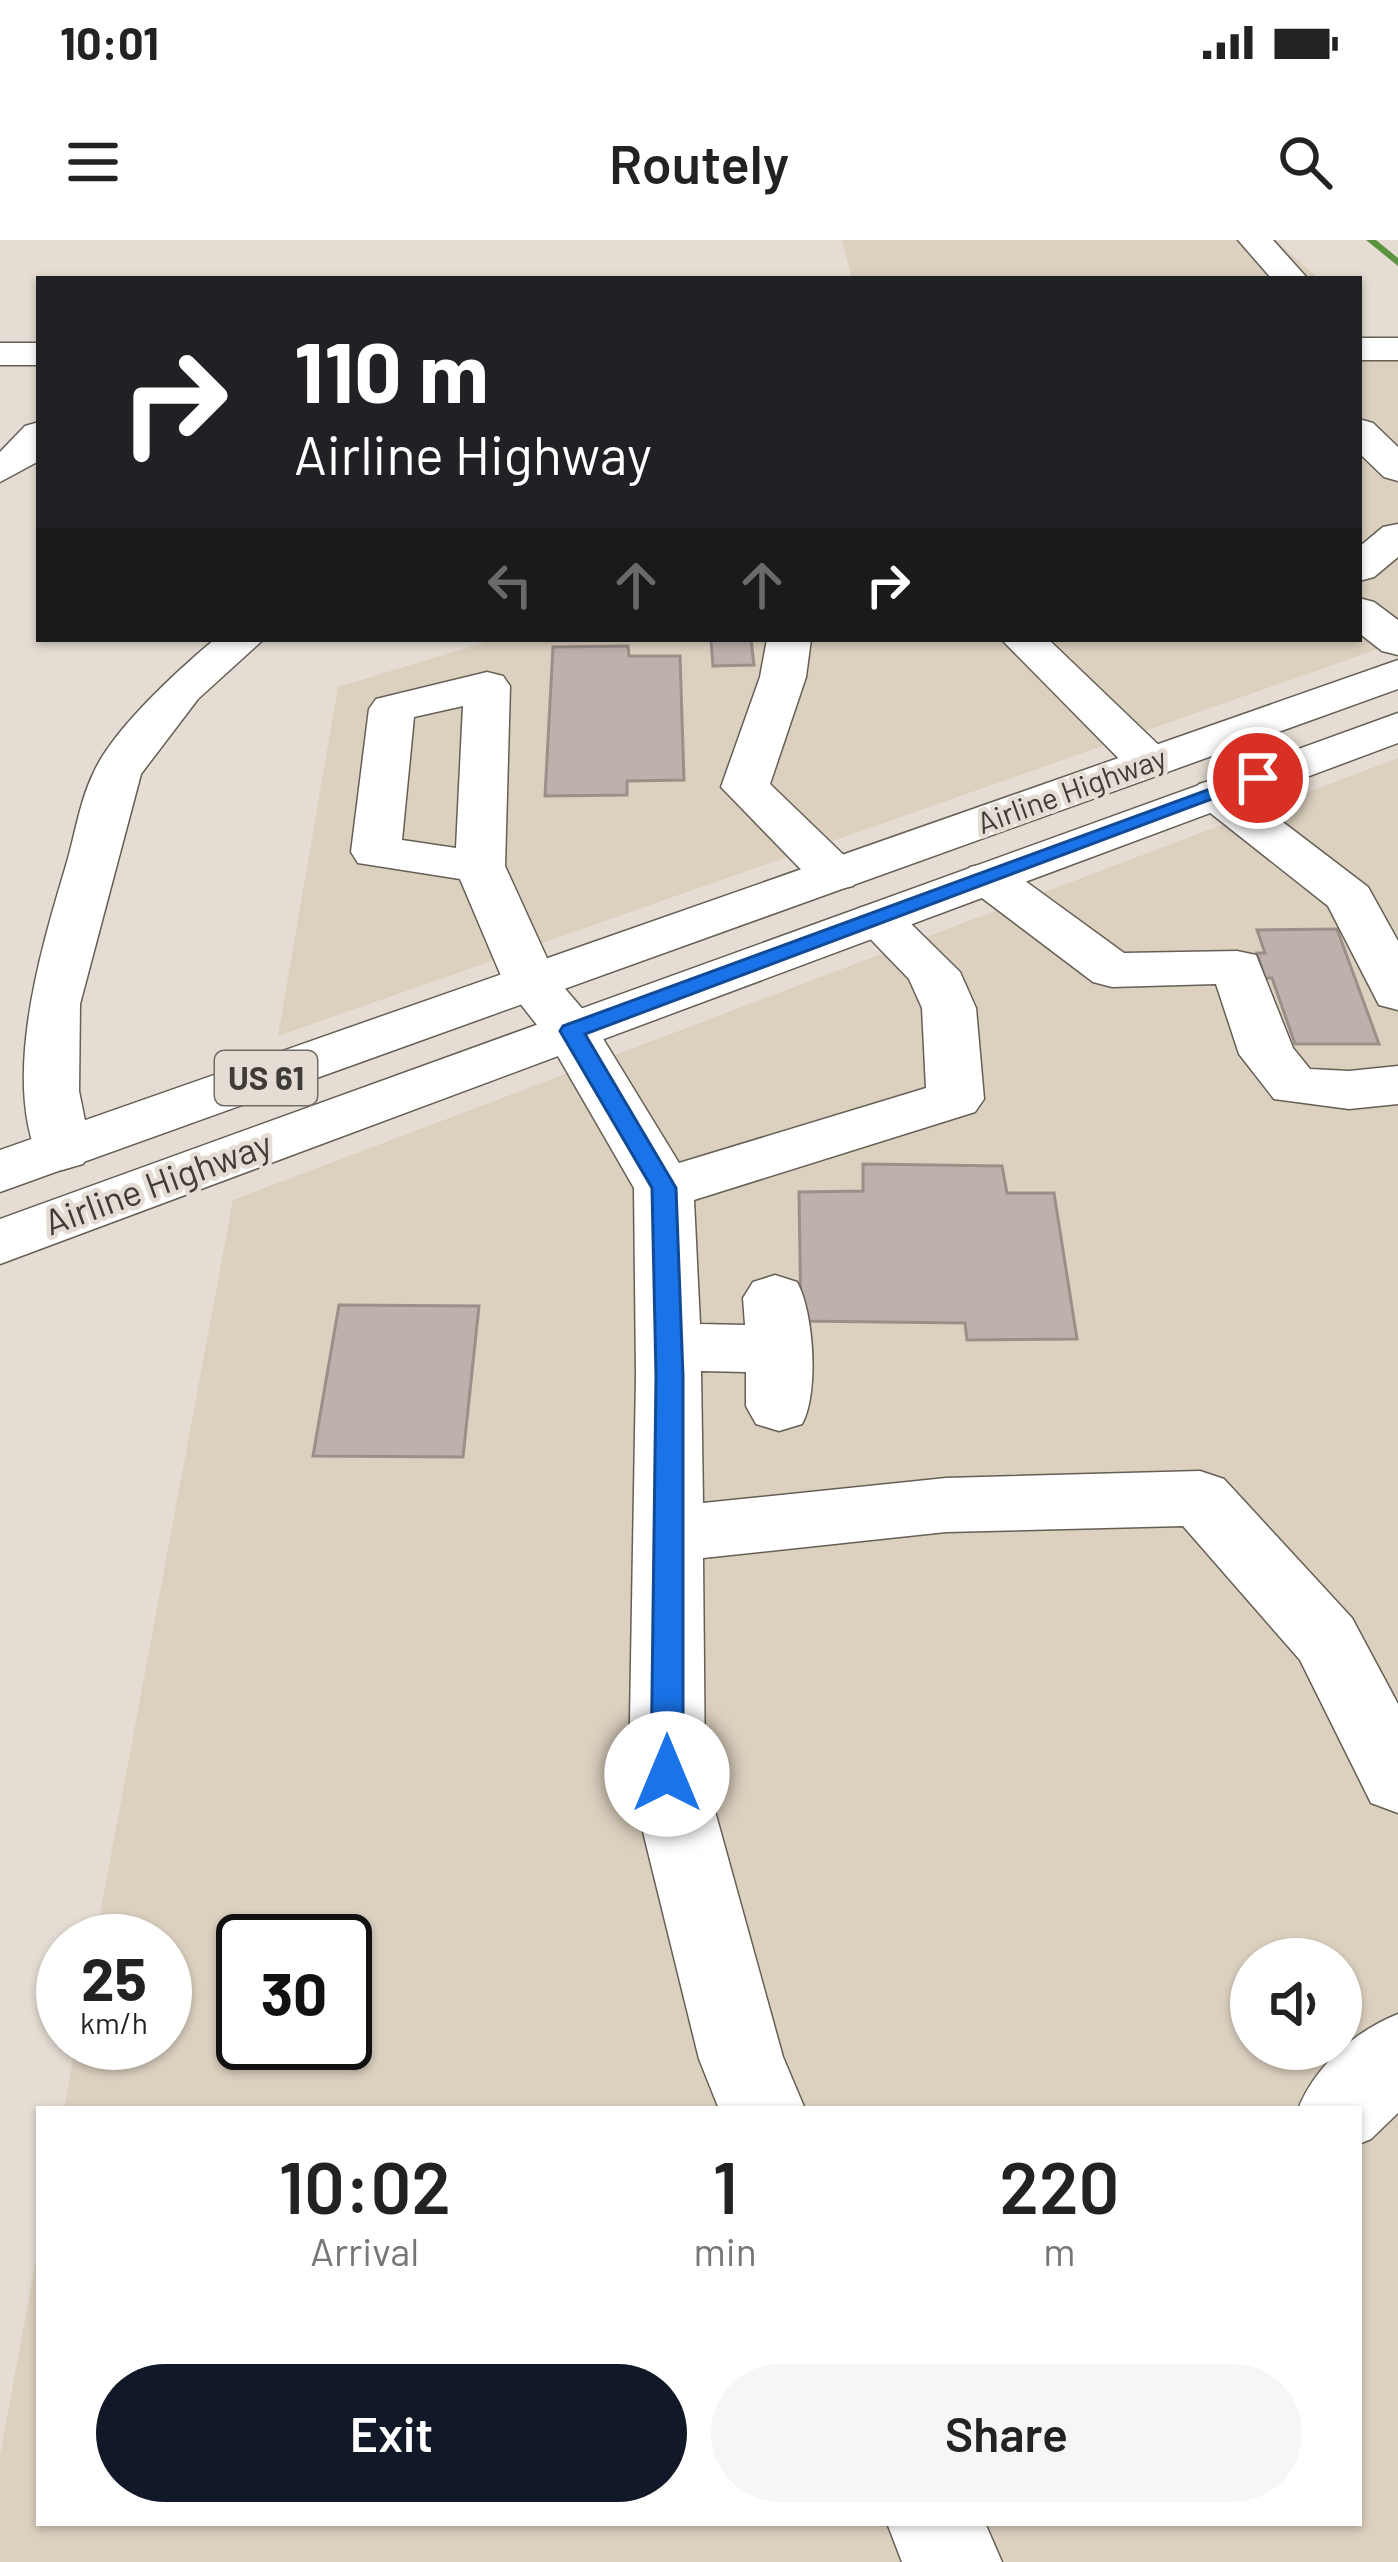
<!DOCTYPE html>
<style>
body{margin:0;font-family:Barlow,sans-serif;background:#f6f6f6;color:#222;height:100vh;display:flex;flex-direction:column;font-size:45px;white-space:nowrap}
*{box-sizing:border-box;margin:0}
p{font-size:39px;color:#767676}
.icon{flex:none;width:66px;height:66px;fill:none;stroke:currentColor;stroke-width:2;stroke-linecap:round;stroke-linejoin:round}
.map{position:relative;flex:1;overflow:hidden}
.panel{position:absolute;left:36px;top:1866px;width:1326px;height:420px;display:flex;flex-direction:column;background:#fff;border-radius:0px;box-shadow:0 3px 9px #0004}
.panel>*{flex:none}
.banner{position:absolute;left:36px;top:36px;width:1326px;height:366px;border-radius:0px;box-shadow:0 3px 9px #0004;background:#202124;color:#fff;overflow:hidden}
.tools{position:absolute;left:1230px;top:1698px;display:grid;gap:24px}
.tools a{display:grid;place-items:center;width:132px;height:132px;border-radius:50%;background:#fff;box-shadow:0 3px 9px #0004;font-size:60px}
.speed{position:absolute;left:36px;top:1674px;display:flex;gap:24px;font-size:60px;font-weight:700;text-align:center}
.speed>*{display:grid;place-content:center;width:156px;height:156px;border-radius:50%;background:#fff;box-shadow:0 3px 9px #0004;line-height:1}
.speed small{font-size:30px;font-weight:400}
.speed .limit{border:6px solid #111;border-radius:18px;background:#fff;color:#111}
.pin{position:absolute;display:grid;place-items:center;width:102px;height:102px;color:#fff;margin:-51px;border:6px solid #fff;border-radius:50%;box-shadow:0 3px 12px #0007}
.me{position:absolute;width:132px;margin:-66px;rotate:0deg;stroke-linejoin:round;filter:drop-shadow(0 0 9px #0008)}
.turn{display:flex;align-items:center;gap:42px;height:252px;padding:0 60px;font-size:54px}
.turn .icon{width:156px;height:156px;stroke-width:2.5}
.turn b{display:block;font-size:84px;line-height:102px}
.lanes{display:flex;align-items:center;height:114px;padding:0 60px;background:#0003;justify-content:center;gap:60px;direction:ltr}
.lanes .off{opacity:.35}
.eta{display:flex;justify-content:space-evenly;align-items:center;height:204px;text-align:center}
.eta b{font-size:72px;font-weight:600;line-height:84px}
.cta{display:flex;gap:24px;margin-top:auto;padding:24px 60px}
.cta a{flex:1;height:138px;border-radius:72px;background:#111827;color:#fff;font-size:48px;font-weight:600;line-height:138px;text-align:center}
.cta a+a{background:#f6f6f6;color:#222}
.status{display:flex;justify-content:space-between;align-items:center;height:84px;padding:0 60px;background:#fff;direction:ltr}
.status svg{height:33px;fill:currentColor}
header{display:flex;justify-content:space-between;align-items:center;height:156px;padding:0 60px;background:#fff;font-size:54px;font-weight:600}
.map>svg:first-child{display:block}
.built{fill:#dcd0bf;fill-rule:evenodd}
.lines{fill:none;stroke-linecap:round;stroke-linejoin:round}
.stream{fill:#5b9341;fill-rule:evenodd}
.building{fill:#beb1ac;stroke:#9b8f89;stroke-width:3}
.minor-casing{stroke:#655f55;stroke-width:3}
.highway-casing{stroke:#655f55;stroke-width:3}
.minor{fill:#fff;fill-rule:evenodd}
.highway{fill:#fff;fill-rule:evenodd}
.route{fill:#1a73e8;stroke:#114b97;stroke-width:3}
.labels{text-anchor:middle;stroke-width:9;stroke-linejoin:round;paint-order:stroke}
.far-street-label{font-size:30px;fill:#3f3c38;stroke:#e5ddd3}
.shield{fill:#e5ddd3;stroke:#716c66;stroke-width:3}
.shield-label{font-size:33px;font-weight:bold;fill:#3f3c38}
.street-label{font-size:36px;fill:#3f3c38;stroke:#e5ddd3}
</style>
<div class="status"><b>10:01</b><svg viewBox="0 0 49 12"><path d="M0 12V9h3v3zM5 12V6h3v6zM10 12V3h3v9zM15 12V0h3v12zM26 1h20v11H26zM47 4h2v5h-2z"/></svg></div>
<header><svg class="icon" aria-label="menu" viewBox="0 0 24 24"><path d="M4 6h16M4 12h16M4 18h16"/></svg>Routely<svg class="icon" aria-label="search" viewBox="0 0 24 24"><circle cx="10" cy="10" r="6"/><path d="M15 15l6 6"/></svg></header>
<div class="map">
<svg width="1398" height="2322" viewBox="0 0 1398 2322">
<rect width="100%" height="100%" fill="#e5ddd3"/>
<g class="built">
<polygon points="842,0 1276,0 1319,39 852,39"/>
<polygon points="1398,113 1398,402 278,796 338,447 496,399 1359,399 1359,114"/>
<path d="M1398,518V2322H0V2215L39,2004V2283H1359V1869H64L76,1803H165V1701H95L233,960ZM243,1701H345V1803H243ZM1251,1719H1341V1809H1251Z"/>
</g>
<g class="lines">
<polygon class="stream" points="1366,0 1376,0 1398,18 1398,26"/>
</g>
<g class="building">
<polygon points="711,399 751,399 754,425 713,426"/>
<polygon points="628,406 629,416 680,416 684,540 627,541 627,555 545,556 553,407"/>
<polygon points="1337,689 1379,804 1295,804 1272,738 1265,738 1257,713 1265,713 1257,690"/>
<polygon points="863,924 1002,926 1007,953 1054,953 1077,1099 967,1100 965,1083 801,1081 799,952 863,951"/>
<polygon points="339,1065 479,1066 463,1217 313,1216"/>
</g>
<g class="lines">
<defs>
<g id="minor">
<polygon points="1238,0 1273,0 1308,39 1272,39"/>
<rect x="1359" y="98" width="39" height="22"/>
<rect x="0" y="103" width="39" height="22"/>
<polygon points="1359,179 1373,183 1398,207 1398,241 1384,237 1359,213"/>
<polygon points="39,182 39,221 0,242 0,212 25,186"/>
<polygon points="1398,284 1398,317 1374,337 1359,341 1359,307 1383,287"/>
<polygon points="1359,358 1374,362 1398,380 1398,415 1382,411 1359,393"/>
<path d="M215,399H264L198,459L141,534L80,764L79,851L91,910L83,924L62,930L41,924C0,841 42,706 67,622C75,594 80,561 93,534C112,490 178,430 215,399Z"/>
<polygon points="767,399 811,399 806,437 770,544 853,624 861,635 853,646 835,650 817,646 721,547 760,437"/>
<polygon points="1001,399 1048,399 1167,513 1174,523 1167,533 1150,537 1133,533"/>
<path d="M487,432L503,436L510,446L505,626L556,738L591,779L679,923L926,848L922,768L909,739L851,679L859,668L877,663L895,668L960,732L976,768L984,859L975,872L694,960L700,1084L745,1085L743,1058L753,1042L775,1035L797,1042C814,1072 819,1154 802,1184L779,1191L756,1184L746,1166V1132L701,1131L703,1263L946,1238L1200,1231L1224,1239L1352,1378L1398,1464V1573L1371,1563L1300,1420L1183,1286L946,1292L703,1318L705,1535L783,1817L805,1869H719L699,1819L629,1535L636,1136L634,948L548,799L504,743L460,639L358,623L351,612L369,469L376,459ZM463,466L456,608L402,600L414,477Z"/>
<polygon points="1216,539 1233,544 1368,647 1398,701 1398,770 1379,765 1328,666 1199,564 1192,554 1199,544"/>
<polygon points="988,623 1006,627 1124,713 1237,711 1256,715 1293,808 1310,829 1349,831 1398,826 1398,864 1349,869 1274,859 1239,814 1216,744 1112,747 1093,742 970,649 962,638 970,627"/>
<path d="M1398,1774V1873L1371,1899L1359,1904V1869H1298C1316,1825 1354,1792 1398,1774Z"/>
<polygon points="887,2283 985,2283 1002,2322 902,2322"/>
</g>
<g id="highway">
<polygon points="1398,420 1398,449 0,952 0,910"/>
<polygon points="1398,473 1398,503 0,1024 0,979"/>
</g>
</defs>
<use href="#minor" class="minor-casing"/>
<use href="#highway" class="highway-casing"/>
<use href="#minor" class="minor"/>
<use href="#highway" class="highway"/>
</g>
<polygon class="route" points="1251,534 1268,538 585,794 676,948 683,1136 683,1534 678,1544 667,1548 656,1544 651,1534 656,1136 652,948 560,791 563,786"/>
<g class="labels">
<g class="far-street-label">
<text transform="translate(1072 551) rotate(-20)" y="10">Airline Highway</text>
</g>
<rect class="shield" x="215" y="811" width="102" height="54" rx="9"/>
<g class="shield-label">
<text x="266" y="850">US 61</text>
</g>
<g class="street-label">
<text transform="translate(158 943) rotate(-20)" y="13">Airline Highway</text>
</g>
</g>
</svg>
<div class="tools">
<a><svg class="icon" aria-label="sound" viewBox="0 0 24 24"><path d="M4 9h4l5-4v14l-5-4H4zM17 9q2 3 0 6"/></svg></a>
</div>
<div class="speed"><div>25<small>km/h</small></div><div class="limit">30</div></div>
<div class="pin" style="left:1258px;top:538px;background:#d93025"><svg class="icon" aria-label="arrive" viewBox="0 0 24 24"><path d="M6 21V4h12l-3 4 3 4H6"/></svg></div>
<svg class="me" style="left:667px;top:1534px" viewBox="-20 -20 40 40"><circle r="19" fill="#fff"/><path d="M0-13L10 11 0 6-10 11z" fill="#1a73e8"/></svg>
<div class="banner">
<div class="turn"><svg class="icon" aria-label="right" viewBox="0 0 24 24"><path d="M7 20v-9h11M14 6l5 5-5 5"/></svg><div><b>110 m</b>Airline Highway</div></div>
<div class="lanes"><svg class="icon off" aria-label="left" viewBox="0 0 24 24"><path d="M17 20v-9H6M10 6l-5 5 5 5"/></svg><svg class="icon off" aria-label="ahead" viewBox="0 0 24 24"><path d="M12 20V5M6 11l6-6 6 6"/></svg><svg class="icon off" aria-label="ahead" viewBox="0 0 24 24"><path d="M12 20V5M6 11l6-6 6 6"/></svg><svg class="icon" aria-label="right" viewBox="0 0 24 24"><path d="M7 20v-9h11M14 6l5 5-5 5"/></svg></div>
</div>
<section class="panel">
<div class="eta">
<div><b>10:02</b><p>Arrival</p></div>
<div><b>1</b><p>min</p></div>
<div><b>220</b><p>m</p></div>
</div>
<div class="cta"><a>Exit</a><a>Share</a></div>
</section>
</div>
